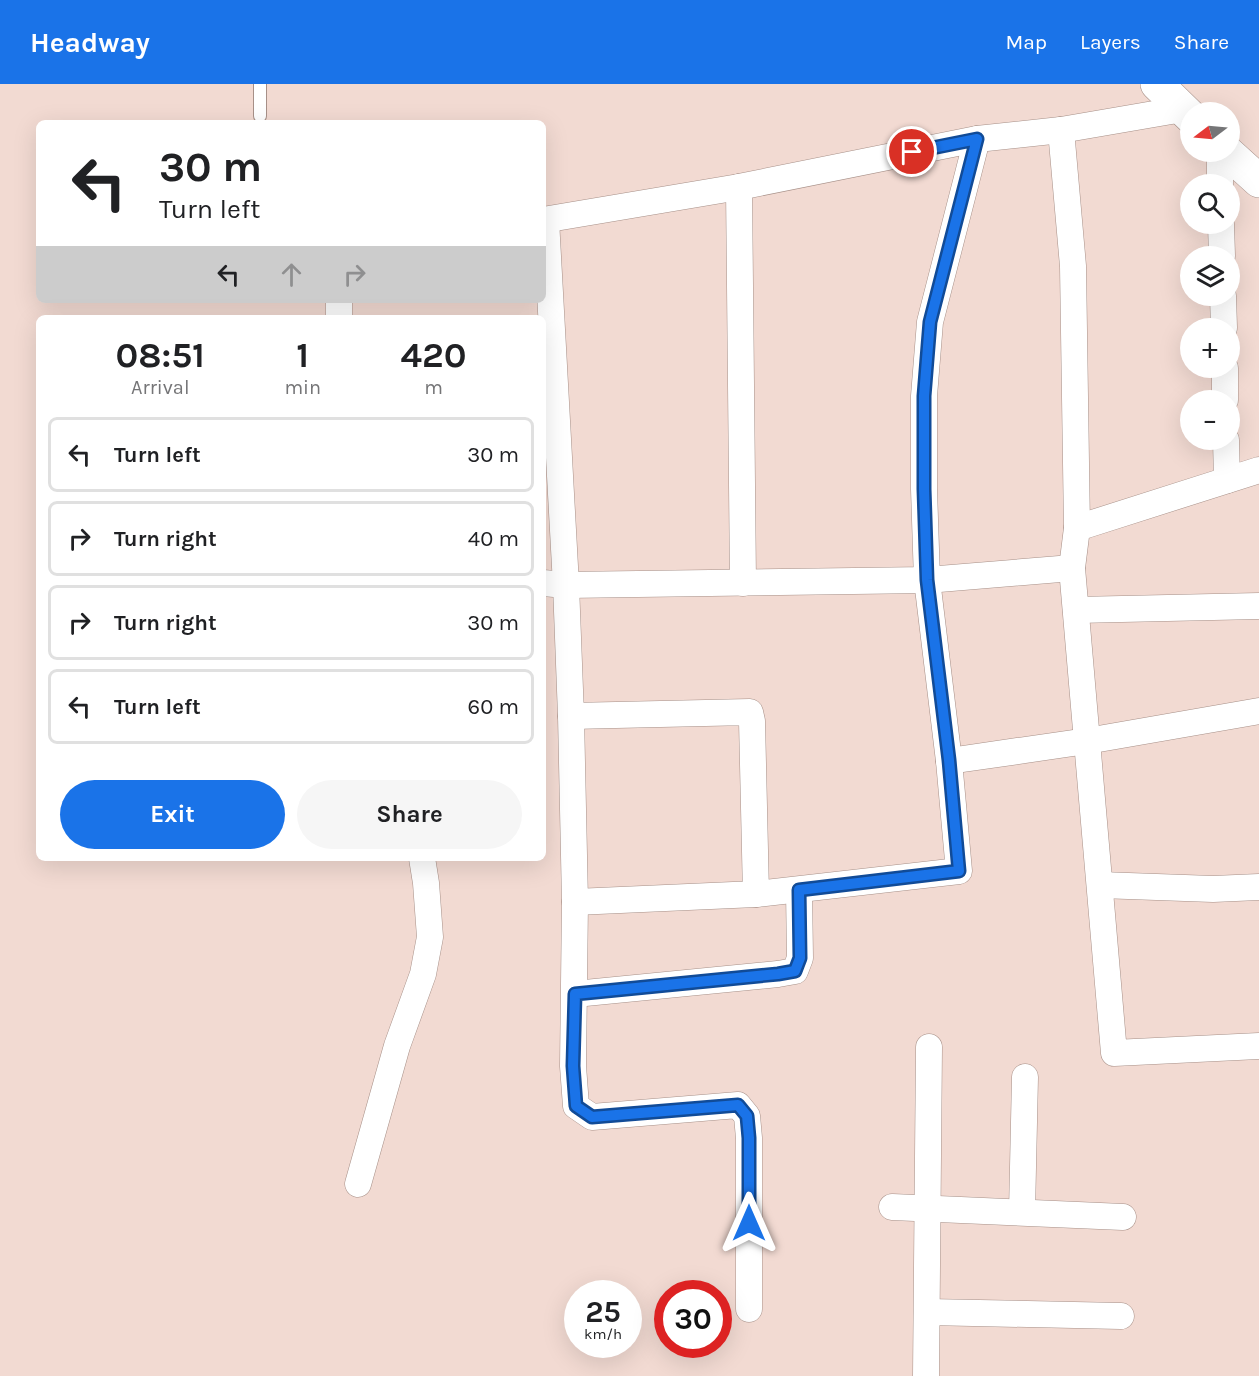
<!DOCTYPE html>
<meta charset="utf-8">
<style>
body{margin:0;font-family:Karla,sans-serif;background:#f6f6f6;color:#202124;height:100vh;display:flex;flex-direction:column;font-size:22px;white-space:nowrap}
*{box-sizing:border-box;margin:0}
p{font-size:20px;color:#757577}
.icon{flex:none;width:33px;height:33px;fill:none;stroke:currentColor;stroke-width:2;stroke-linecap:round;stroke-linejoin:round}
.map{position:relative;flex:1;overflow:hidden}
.side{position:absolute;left:36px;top:231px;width:510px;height:546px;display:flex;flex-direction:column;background:#fff;border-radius:9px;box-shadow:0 6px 24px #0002}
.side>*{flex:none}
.top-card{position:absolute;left:36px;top:36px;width:510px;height:183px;border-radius:9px;box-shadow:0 6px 24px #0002;background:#fff;color:#202124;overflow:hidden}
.needle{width:39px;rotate:254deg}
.controls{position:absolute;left:1180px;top:18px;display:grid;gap:12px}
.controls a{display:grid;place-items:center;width:60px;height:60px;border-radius:50%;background:#fff;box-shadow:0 6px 24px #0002;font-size:30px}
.speed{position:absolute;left:564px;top:1196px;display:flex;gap:12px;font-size:30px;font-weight:700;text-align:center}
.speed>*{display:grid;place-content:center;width:78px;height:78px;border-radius:50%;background:#fff;box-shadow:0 6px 24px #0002;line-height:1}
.speed small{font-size:15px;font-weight:400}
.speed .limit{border:9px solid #d22;background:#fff;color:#111}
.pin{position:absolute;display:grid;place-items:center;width:51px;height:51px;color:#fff;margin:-26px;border:3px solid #fff;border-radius:50%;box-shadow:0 2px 6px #0007}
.me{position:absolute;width:66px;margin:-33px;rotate:0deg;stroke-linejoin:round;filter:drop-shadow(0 0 4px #0008)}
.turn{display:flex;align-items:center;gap:21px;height:126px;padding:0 24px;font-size:27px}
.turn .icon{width:78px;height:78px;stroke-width:2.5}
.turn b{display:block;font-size:42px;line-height:51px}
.lanes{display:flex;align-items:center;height:57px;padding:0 24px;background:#0003;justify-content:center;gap:30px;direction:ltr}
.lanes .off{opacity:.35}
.eta{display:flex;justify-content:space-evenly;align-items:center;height:102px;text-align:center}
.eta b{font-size:36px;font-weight:700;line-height:42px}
.primary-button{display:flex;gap:12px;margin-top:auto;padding:12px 24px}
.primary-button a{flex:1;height:69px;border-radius:36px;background:#1a73e8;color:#fff;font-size:24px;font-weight:700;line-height:69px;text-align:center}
.primary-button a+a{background:#f6f6f6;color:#202124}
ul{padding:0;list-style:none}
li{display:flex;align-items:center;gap:18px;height:75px;margin:0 12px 9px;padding:0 12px;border:3px solid #e0e0e0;border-radius:9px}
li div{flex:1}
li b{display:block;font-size:22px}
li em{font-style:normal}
header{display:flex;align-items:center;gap:36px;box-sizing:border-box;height:84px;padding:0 30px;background:#1a73e8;color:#fff}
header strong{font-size:28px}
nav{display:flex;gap:33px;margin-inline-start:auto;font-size:21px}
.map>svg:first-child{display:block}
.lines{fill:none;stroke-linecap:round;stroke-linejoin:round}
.service-casing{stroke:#a79088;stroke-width:14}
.minor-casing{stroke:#a79088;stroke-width:27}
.secondary-casing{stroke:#a79088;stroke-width:34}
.service{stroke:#fff;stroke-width:12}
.minor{stroke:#fff;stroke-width:26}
.secondary{stroke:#fff;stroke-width:33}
.route-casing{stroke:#114b97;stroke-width:15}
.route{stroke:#1a73e8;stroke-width:10}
</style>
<header>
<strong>Headway</strong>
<nav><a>Map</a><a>Layers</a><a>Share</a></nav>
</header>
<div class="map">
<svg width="1259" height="1292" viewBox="0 0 1259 1292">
<rect width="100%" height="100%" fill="#f2dad2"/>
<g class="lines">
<defs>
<polyline id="service" points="260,0 260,32"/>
<g id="minor">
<polyline points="1061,46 1073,182 1077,444 1072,484 1114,969 1259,962"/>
<polyline points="1220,68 1220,100"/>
<polyline points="739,103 743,499"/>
<polyline points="543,136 739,103 977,55 1061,46 1183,25"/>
<polyline points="546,136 566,501 571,632 575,818 573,982 576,1022 592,1033 738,1021 747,1032 749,1054 749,1225"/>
<polyline points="1221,140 1222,172"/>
<polyline points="1223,212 1224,244"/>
<polyline points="339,234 339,216"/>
<polyline points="1225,284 1225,316"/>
<polyline points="1226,356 1227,396"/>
<polyline points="1077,444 1259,386"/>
<polyline points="543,499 566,501 927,496 1072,484"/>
<polyline points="1076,526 1259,522"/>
<polyline points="571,632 750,628 752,637 756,810 575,818"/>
<polyline points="949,677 1087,657 1259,627"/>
<polyline points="1100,801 1213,805 1259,803"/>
<polyline points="756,810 959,787 949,677 927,496 924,405 924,312 930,238 977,55"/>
<polyline points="575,910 778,890 795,887 800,874 799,806"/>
<polyline points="358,1100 397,962 423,890 430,853 426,799 422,774"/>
<polyline points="892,1123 1123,1133"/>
<polyline points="1022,1128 1025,993"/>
<polyline points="927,1228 1121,1232"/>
<polyline points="926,1292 929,963"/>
</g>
<g id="secondary">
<polyline points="1157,0 1191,33"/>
<polyline points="1227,68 1259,97"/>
</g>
</defs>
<use href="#service" class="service-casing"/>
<use href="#minor" class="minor-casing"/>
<use href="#secondary" class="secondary-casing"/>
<use href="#service" class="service"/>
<use href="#minor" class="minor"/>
<use href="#secondary" class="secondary"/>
</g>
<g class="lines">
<defs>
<polyline id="route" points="749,1139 749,1054 747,1032 738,1021 592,1033 576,1022 573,982 575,910 778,890 795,887 800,874 799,806 959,787 949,676 927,496 924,405 924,312 930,238 977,55 912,68"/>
</defs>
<use href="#route" class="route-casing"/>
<use href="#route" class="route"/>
</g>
</svg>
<div class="controls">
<a><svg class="needle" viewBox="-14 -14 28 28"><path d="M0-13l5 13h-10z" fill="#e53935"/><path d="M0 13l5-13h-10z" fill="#757577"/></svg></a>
<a><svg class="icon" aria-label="search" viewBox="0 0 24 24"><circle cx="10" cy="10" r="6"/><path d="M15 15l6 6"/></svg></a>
<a><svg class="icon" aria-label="layers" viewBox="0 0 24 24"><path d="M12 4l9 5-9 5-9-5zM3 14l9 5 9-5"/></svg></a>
<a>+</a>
<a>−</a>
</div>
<div class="speed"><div>25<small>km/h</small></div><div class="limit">30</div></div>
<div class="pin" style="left:912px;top:68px;background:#d93025"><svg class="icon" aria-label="arrive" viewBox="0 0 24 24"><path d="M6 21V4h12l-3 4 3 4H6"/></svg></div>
<svg class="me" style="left:749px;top:1139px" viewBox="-20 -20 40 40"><path d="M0-17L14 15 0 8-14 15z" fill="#1a73e8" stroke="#fff" stroke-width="4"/></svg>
<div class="top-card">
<div class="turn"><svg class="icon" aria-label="left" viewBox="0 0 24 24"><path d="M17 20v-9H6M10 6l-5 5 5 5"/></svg><div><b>30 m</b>Turn left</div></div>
<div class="lanes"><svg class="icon" aria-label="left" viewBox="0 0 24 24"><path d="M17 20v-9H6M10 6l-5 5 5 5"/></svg><svg class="icon off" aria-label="ahead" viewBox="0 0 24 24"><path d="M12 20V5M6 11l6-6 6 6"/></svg><svg class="icon off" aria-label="right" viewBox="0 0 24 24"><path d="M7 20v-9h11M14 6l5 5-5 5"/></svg></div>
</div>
<section class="side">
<div class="eta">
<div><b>08:51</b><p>Arrival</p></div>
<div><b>1</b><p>min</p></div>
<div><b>420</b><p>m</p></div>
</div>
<ul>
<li><svg class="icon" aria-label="left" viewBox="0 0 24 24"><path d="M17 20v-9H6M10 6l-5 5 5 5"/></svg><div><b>Turn left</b></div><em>30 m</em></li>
<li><svg class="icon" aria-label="right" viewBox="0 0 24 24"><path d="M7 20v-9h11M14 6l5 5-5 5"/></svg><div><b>Turn right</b></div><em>40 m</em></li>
<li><svg class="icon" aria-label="right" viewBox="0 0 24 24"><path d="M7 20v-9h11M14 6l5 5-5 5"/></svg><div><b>Turn right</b></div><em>30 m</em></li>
<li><svg class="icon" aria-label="left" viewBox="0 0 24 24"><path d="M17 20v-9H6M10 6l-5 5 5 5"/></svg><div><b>Turn left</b></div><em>60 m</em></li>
</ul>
<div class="primary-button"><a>Exit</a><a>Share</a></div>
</section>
</div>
